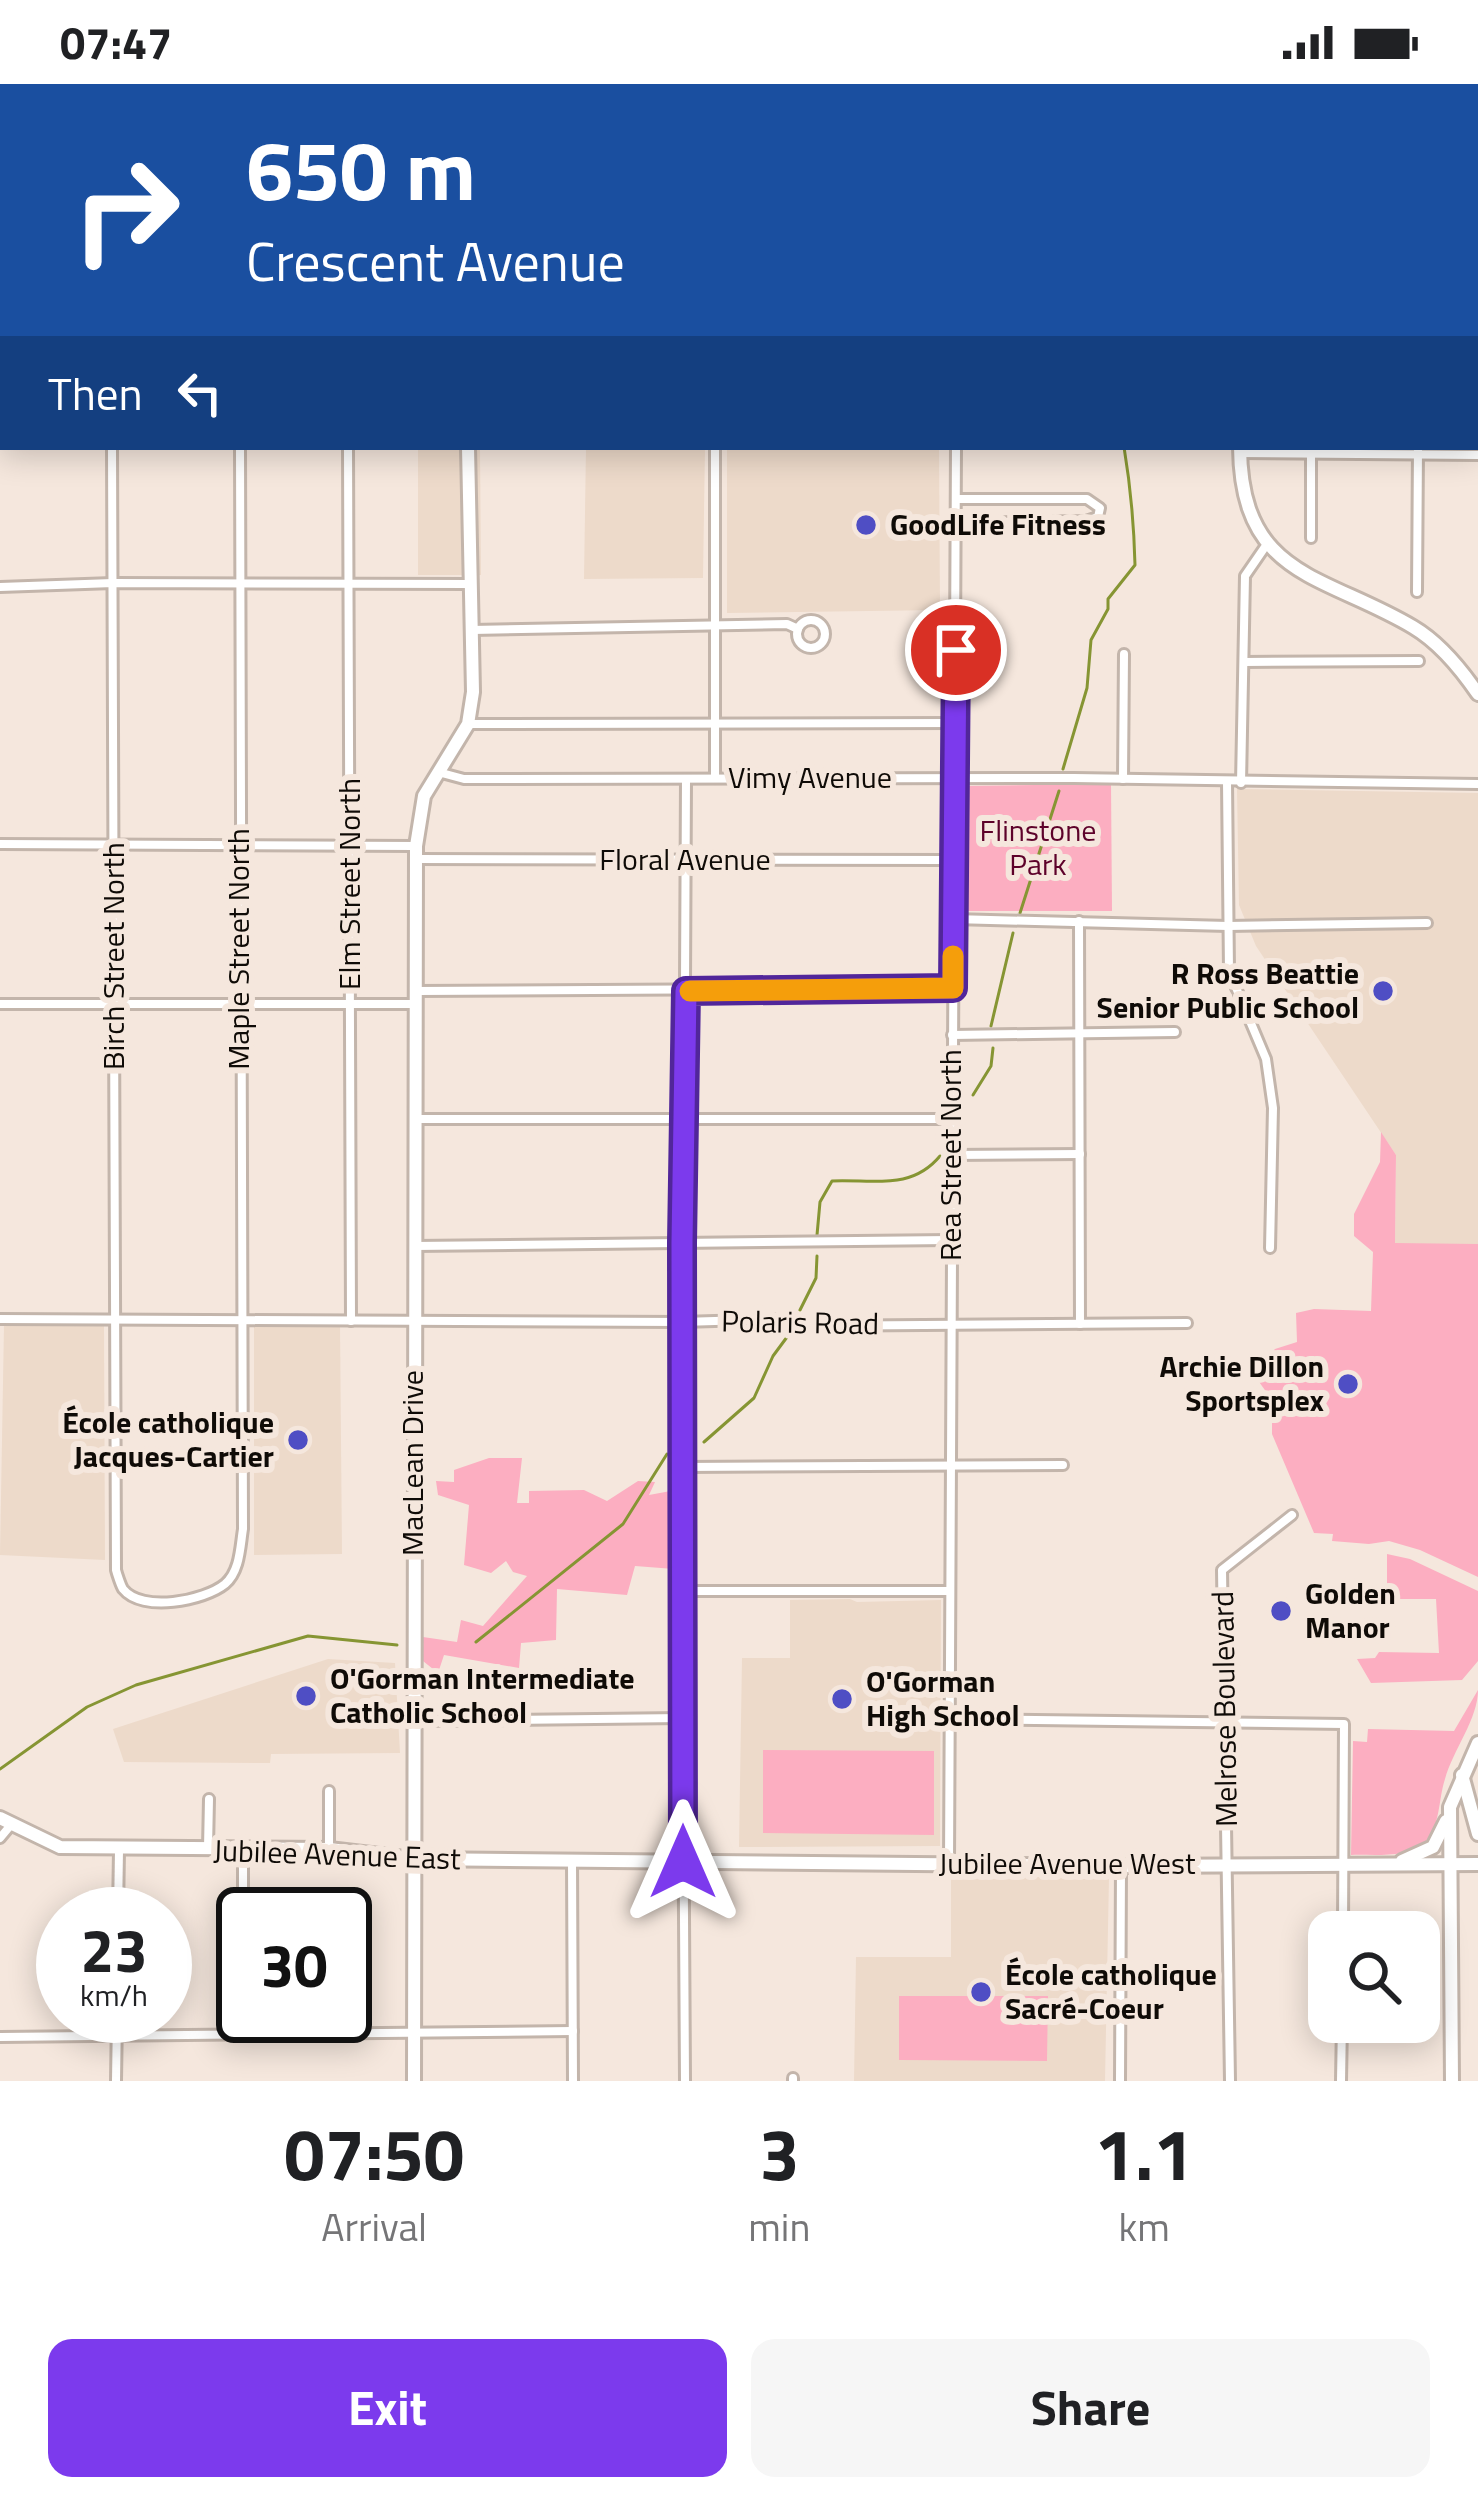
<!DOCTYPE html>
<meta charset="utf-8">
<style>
body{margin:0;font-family:"Titillium Web",sans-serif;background:#f6f6f6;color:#202124;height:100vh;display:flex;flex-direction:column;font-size:45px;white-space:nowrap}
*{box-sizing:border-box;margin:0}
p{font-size:39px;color:#757577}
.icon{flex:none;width:66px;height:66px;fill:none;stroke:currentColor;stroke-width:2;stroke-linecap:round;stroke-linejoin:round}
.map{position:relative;height:1997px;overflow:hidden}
.drawer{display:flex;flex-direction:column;background:#fff;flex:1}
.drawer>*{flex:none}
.hud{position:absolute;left:0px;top:0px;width:1479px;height:366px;box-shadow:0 6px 30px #0003;background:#1a4fa0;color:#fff;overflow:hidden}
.buttons{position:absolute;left:1308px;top:1827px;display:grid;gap:24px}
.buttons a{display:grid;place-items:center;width:132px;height:132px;border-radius:24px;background:#fff;box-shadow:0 6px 30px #0003;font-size:60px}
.speed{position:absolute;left:36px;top:1803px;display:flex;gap:24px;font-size:60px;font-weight:700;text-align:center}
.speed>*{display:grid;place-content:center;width:156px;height:156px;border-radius:50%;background:#fff;box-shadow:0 6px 30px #0003;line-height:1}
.speed small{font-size:30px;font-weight:400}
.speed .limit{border:6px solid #111;border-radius:18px;background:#fff;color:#111}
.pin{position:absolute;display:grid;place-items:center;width:102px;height:102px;color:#fff;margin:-51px;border:6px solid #fff;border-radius:50%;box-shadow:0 3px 12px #0007}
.me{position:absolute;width:132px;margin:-66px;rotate:0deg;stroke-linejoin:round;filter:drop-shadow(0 0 9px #0008)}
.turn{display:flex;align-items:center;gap:42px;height:252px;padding:0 48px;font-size:54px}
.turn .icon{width:156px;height:156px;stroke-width:2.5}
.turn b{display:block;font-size:84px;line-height:102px}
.then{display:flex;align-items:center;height:114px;padding:0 48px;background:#0003;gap:24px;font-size:45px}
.eta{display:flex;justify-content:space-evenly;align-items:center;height:204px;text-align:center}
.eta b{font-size:72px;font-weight:700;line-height:84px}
.action{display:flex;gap:24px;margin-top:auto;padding:24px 48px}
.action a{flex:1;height:138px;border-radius:24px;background:#7c3aed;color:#fff;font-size:48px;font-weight:700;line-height:138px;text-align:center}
.action a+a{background:#f6f6f6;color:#202124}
.status{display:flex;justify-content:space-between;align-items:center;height:84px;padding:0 60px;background:#fff;direction:ltr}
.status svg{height:33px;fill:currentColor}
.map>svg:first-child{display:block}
.built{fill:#eddaca}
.green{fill:#fcaec1}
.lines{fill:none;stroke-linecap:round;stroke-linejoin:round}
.stream{stroke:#869533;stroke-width:3}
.street-casing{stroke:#c3b5ab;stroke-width:14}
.secondary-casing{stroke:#c3b5ab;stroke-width:18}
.primary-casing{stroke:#cac9c8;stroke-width:20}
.street{stroke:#fff;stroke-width:8}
.secondary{stroke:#fff;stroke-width:12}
.primary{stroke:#f5e1ad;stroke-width:14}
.route-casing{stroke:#51269a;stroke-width:30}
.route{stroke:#7c3aed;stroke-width:21}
.slow{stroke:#f59e0b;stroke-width:21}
.poi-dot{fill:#4f4ec4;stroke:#f5e7dd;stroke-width:4.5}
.labels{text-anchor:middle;stroke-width:12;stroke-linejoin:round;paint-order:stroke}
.poi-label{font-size:30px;font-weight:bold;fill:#0f0b07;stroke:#f5e7dd;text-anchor:start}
.street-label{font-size:30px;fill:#0f0b07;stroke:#f5e7dd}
.park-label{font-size:30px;fill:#5d022a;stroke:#f5e7dd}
</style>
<div class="status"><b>07:47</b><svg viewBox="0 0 49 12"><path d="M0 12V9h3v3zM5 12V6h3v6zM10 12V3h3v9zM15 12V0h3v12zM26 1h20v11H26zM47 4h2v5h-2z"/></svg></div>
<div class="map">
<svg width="1478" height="1997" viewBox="0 0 1478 1997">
<rect width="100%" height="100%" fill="#f5e7dd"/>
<g class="built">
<polygon points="0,0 876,0 876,3 3,3 0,148"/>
<polygon points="418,363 480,363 481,491 418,491"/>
<polygon points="586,363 705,363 703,494 584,495"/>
<polygon points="727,363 939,363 940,526 727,529"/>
<polygon points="1237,705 1478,709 1478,1160 1395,1160 1396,1071 1256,862 1239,821"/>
<polygon points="340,1240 342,1470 254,1471 254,1242"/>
<polygon points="4,1241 104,1242 105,1476 0,1471"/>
<polygon points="850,1515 857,1518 941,1516 940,1762 739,1763 742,1574 790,1574 790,1516"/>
<polygon points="328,1575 395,1579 400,1669 271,1670 270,1679 124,1678 113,1645"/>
<polygon points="951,1793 1109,1793 1105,1997 854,1997 856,1873 951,1873"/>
</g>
<g class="green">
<polygon points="1111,700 1112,827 963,827 965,702"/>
<polygon points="1381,1048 1396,1071 1395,1159 1478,1160 1478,1493 1420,1466 1389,1457 1369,1460 1332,1457 1333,1450 1314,1449 1272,1350 1272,1316 1252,1288 1275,1265 1297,1258 1296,1229 1314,1225 1371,1227 1373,1168 1354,1152 1354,1130 1380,1078"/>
<polygon points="489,1374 522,1374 517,1419 529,1419 529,1407 584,1406 607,1417 638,1397 655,1398 649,1411 676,1406 674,1485 635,1482 627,1511 557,1505 556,1556 521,1559 519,1584 444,1571 438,1589 423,1577 423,1553 457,1558 461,1536 483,1542 527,1492 513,1488 506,1477 491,1489 464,1481 469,1421 438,1411 436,1397 454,1398 454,1386"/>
<polygon points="1387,1470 1410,1475 1478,1507 1478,1577 1462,1596 1371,1599 1357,1575 1375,1574 1379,1568 1439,1569 1436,1515 1387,1515"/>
<path d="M1478,1606C1478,1635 1453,1666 1445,1695C1438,1716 1441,1741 1425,1758C1408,1775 1373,1770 1351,1771L1353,1657L1367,1658L1368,1645L1454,1647Z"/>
<polygon points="763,1666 934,1667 934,1751 763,1749"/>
<polygon points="899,1912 1048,1912 1047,1977 899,1976"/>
</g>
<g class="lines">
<g class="stream">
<path d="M1063,685L1087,604L1091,556L1108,525V515L1135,481C1134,440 1131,405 1124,363"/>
<polyline points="1020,829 1059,707"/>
<polyline points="991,942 1013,849"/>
<polyline points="973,1011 991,982 993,964"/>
<path d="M817,1151L820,1118L832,1097C873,1095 911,1107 940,1072"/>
<polyline points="800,1226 816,1194 817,1172"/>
<polyline points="704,1358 754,1314 773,1272 790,1249"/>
<polyline points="476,1558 623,1440 667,1370"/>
<polyline points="0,1685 87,1623 136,1601 308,1552 397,1561"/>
</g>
<defs>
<g id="street">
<polyline points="109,0 109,3"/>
<polyline points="654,0 654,3"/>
<polyline points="829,0 829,3"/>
<polyline points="1451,0 1451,3"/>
<polyline points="242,3 242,0"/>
<polyline points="349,3 349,0"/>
<polyline points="1037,3 1037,0"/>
<polyline points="1476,47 1478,47"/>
<polyline points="1476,261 1478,261"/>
<polyline points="0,323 3,323"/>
<path d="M112,363L116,1486C117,1490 121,1502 123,1505C142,1529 204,1517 225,1500C240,1487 240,1464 243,1445L240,363"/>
<polyline points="348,363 351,1237"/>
<polyline points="715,363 715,693"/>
<polyline points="1311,363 1311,454"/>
<polyline points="1240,369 1478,371"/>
<polyline points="956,415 1087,415 1100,424 1098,433 1086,437 956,439"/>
<polyline points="0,503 113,499 470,500"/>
<polyline points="1417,508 1418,363"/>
<circle cx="811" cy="550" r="14"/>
<polyline points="472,546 787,540 798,545"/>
<polyline points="1244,578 1419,577"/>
<polyline points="468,640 956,639"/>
<polyline points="438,688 464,695 1074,694 1478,700"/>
<polyline points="1123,695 1124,570"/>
<polyline points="1227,698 1229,887 1266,975 1273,1024 1270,1164"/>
<polyline points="1241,699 1245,492 1267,460"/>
<polyline points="0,760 415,762"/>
<polyline points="416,775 954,776"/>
<polyline points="953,835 1228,842 1427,839"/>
<polyline points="1079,837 1080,1240"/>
<polyline points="417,907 953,904"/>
<polyline points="0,920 415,920"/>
<polyline points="952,951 1175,948"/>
<polyline points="416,1035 952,1035"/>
<polyline points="952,1071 1080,1070"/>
<polyline points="414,1162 950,1156"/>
<polyline points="0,1235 682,1238 777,1235 797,1242 1187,1239"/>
<polyline points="683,1383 1063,1381"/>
<polyline points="682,1507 950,1507"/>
<polyline points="949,1635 1344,1640 1343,1848"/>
<polyline points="414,1637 683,1634"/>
<polyline points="0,1754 10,1742"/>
<polyline points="208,1764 209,1715"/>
<polyline points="329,1764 329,1707"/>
<polyline points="243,1765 243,1951"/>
<polyline points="572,1777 573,1997"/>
<polyline points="949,1780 956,363"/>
<polyline points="118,1830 119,1766"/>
<polyline points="0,1953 573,1947"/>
<polyline points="116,1997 117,1932"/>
<polyline points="685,1997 682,1507 686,696"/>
<polyline points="793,1997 793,1994"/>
<polyline points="1120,1997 1121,1782"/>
<polyline points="1230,1997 1222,1486 1292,1431"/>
<polyline points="1341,1997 1342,1938"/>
</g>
<g id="secondary">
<polyline points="477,0 477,3"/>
<polyline points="1246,0 1246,3"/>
<path d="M1240,363C1241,494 1324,490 1413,543C1440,559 1461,585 1478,610"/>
<polyline points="1462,1691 1478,1750"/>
<polyline points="0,1734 60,1763 329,1765 413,1775 1121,1782 1478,1780"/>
<polyline points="1402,1777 1433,1763 1446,1737"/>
<polyline points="414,1997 416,762 424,712 468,640 473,608 468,363"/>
<polyline points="1452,1997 1450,1723 1478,1659"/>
</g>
<g id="primary">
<polyline points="1476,153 1478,153"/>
<polyline points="0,155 3,155"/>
</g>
</defs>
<use href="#street" class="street-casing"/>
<use href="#secondary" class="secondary-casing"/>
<use href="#primary" class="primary-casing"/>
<use href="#street" class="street"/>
<use href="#secondary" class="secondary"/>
<use href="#primary" class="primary"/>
</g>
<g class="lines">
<defs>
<polyline id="route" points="683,1778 682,1159 686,907 953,904 956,566"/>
</defs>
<use href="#route" class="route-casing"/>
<use href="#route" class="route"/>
<polyline class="slow" points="690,907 953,904 953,872"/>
</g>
<g class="poi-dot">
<circle cx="866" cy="441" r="12"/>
<circle cx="1383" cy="907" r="12"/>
<circle cx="1348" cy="1300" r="12"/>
<circle cx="298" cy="1356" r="12"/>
<circle cx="1281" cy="1527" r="12"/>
<circle cx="306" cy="1612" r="12"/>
<circle cx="842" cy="1615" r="12"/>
<circle cx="981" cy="1908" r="12"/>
</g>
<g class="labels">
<g class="poi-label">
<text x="890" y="451">GoodLife Fitness</text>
<text x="1359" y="900" text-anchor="end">R Ross Beattie<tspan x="1359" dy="34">Senior Public School</tspan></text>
<text x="1324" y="1293" text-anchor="end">Archie Dillon<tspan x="1324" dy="34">Sportsplex</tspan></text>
<text x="274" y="1349" text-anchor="end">École catholique<tspan x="274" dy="34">Jacques-Cartier</tspan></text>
<text x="1305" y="1520">Golden<tspan x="1305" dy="34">Manor</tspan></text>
<text x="330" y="1605">O'Gorman Intermediate<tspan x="330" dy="34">Catholic School</tspan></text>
<text x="866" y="1608">O'Gorman<tspan x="866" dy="34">High School</tspan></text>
<text x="1005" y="1901">École catholique<tspan x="1005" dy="34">Sacré-Coeur</tspan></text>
</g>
<g class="street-label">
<text x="810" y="704">Vimy Avenue</text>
<text x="685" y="786">Floral Avenue</text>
<text transform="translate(350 800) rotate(-90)" y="10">Elm Street North</text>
<text transform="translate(239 865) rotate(-90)" y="10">Maple Street North</text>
<text transform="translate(114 872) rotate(-90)" y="10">Birch Street North</text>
<text transform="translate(951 1071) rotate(-90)" y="10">Rea Street North</text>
<text transform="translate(800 1239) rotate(1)" y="10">Polaris Road</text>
<text transform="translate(413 1379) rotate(-90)" y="10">MacLean Drive</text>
<text transform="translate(1225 1625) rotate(-91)" y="10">Melrose Boulevard</text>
<text transform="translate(337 1771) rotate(2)" y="10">Jubilee Avenue East</text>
<text x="1067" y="1790">Jubilee Avenue West</text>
</g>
<g class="park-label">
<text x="1038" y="757">Flinstone<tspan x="1038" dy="34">Park</tspan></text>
</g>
</g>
</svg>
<div class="buttons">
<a><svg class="icon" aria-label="search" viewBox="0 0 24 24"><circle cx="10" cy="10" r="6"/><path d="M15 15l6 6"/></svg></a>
</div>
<div class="speed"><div>23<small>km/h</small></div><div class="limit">30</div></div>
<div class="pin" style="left:956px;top:566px;background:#d93025"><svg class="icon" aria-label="arrive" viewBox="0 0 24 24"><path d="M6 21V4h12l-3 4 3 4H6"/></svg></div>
<svg class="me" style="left:683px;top:1778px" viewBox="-20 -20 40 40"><path d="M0-17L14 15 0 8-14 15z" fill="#7c3aed" stroke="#fff" stroke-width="4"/></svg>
<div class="hud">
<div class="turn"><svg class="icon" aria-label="right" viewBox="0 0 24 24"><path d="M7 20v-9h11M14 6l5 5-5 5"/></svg><div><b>650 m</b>Crescent Avenue</div></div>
<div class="then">Then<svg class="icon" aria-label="left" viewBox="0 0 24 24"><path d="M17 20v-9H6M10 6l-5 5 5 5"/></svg></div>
</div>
</div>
<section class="drawer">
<div class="eta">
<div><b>07:50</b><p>Arrival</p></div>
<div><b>3</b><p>min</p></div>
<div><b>1.1</b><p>km</p></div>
</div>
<div class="action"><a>Exit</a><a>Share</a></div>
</section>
